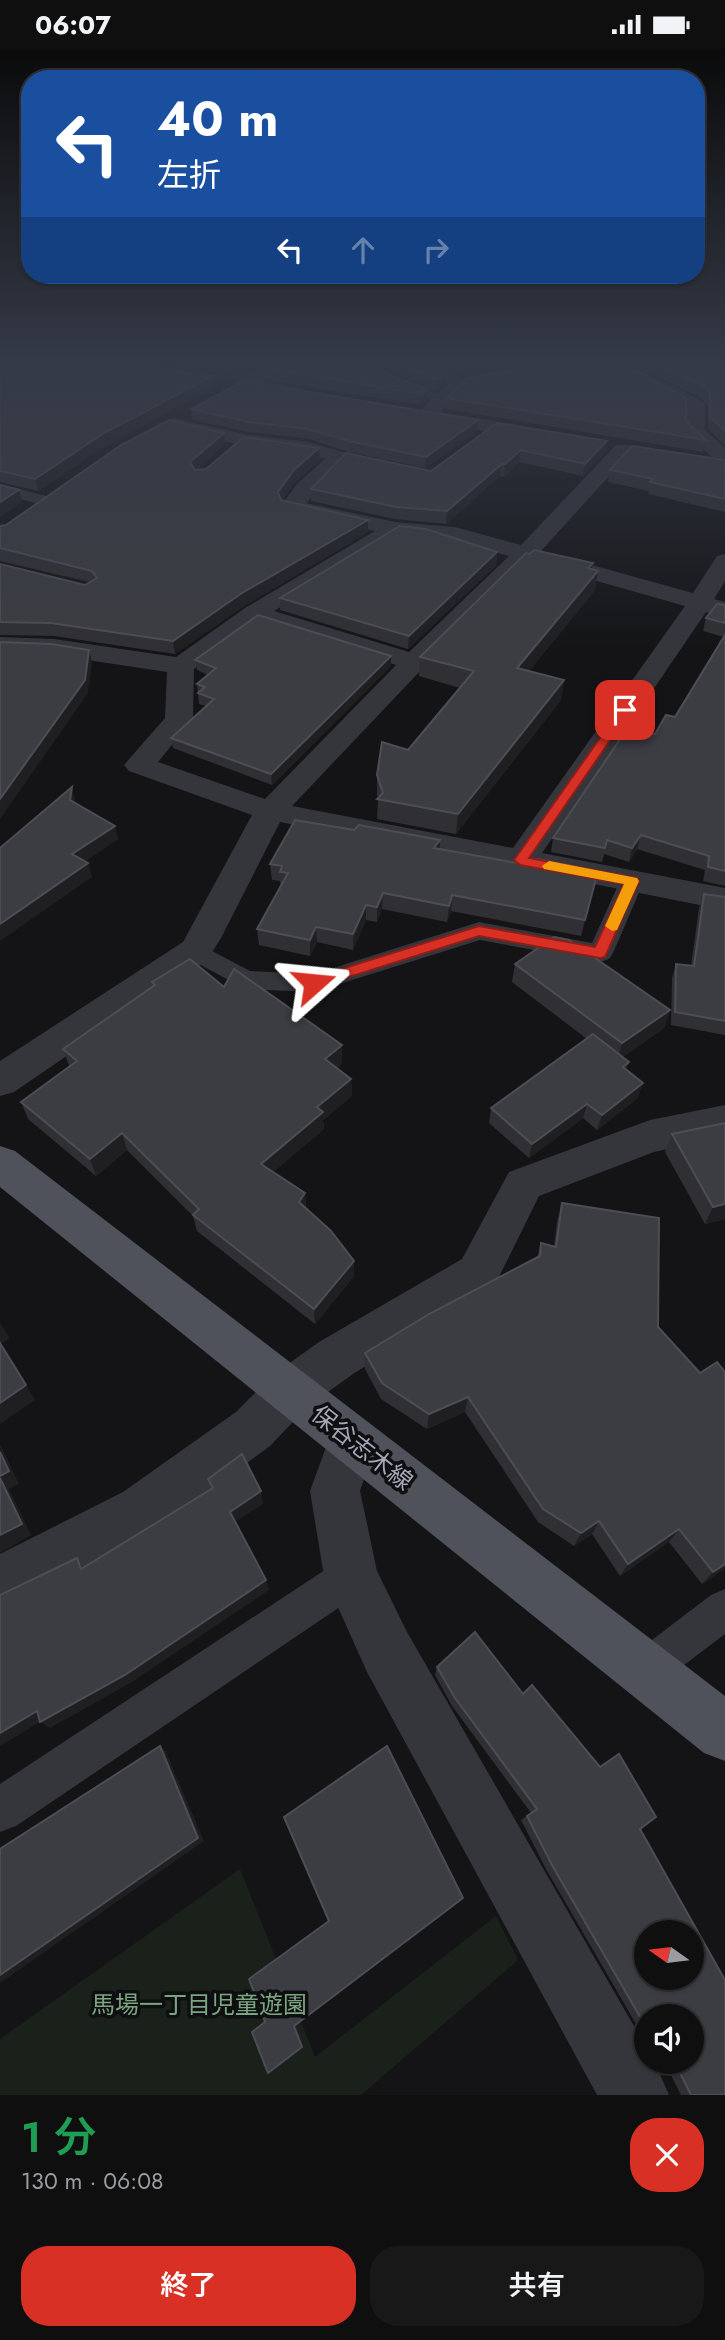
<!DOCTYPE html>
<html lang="ja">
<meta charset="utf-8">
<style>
body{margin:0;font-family:Jost,"Noto Sans JP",sans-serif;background:#181819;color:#f1f3f6;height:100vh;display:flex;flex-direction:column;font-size:26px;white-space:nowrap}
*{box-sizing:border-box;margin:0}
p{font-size:23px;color:#9b9c9f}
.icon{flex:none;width:38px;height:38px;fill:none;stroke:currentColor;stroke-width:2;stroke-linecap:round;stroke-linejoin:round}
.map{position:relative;height:2046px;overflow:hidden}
.drawer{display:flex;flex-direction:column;background:#0f0f10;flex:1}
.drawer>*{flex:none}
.top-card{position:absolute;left:21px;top:21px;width:684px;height:214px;border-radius:28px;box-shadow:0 2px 5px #0004,0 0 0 2px #2f2f30;background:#1a4fa0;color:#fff;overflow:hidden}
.needle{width:46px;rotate:284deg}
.buttons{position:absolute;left:634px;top:1871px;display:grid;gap:14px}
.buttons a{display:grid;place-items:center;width:70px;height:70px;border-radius:50%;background:#0f0f10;box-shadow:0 2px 5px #0004,0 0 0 2px #2f2f30;font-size:35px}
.pin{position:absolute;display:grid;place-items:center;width:60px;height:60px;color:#fff;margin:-30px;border-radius:14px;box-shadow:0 4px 10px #0006}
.me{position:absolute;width:77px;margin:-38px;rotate:72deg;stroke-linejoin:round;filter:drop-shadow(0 0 5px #0008)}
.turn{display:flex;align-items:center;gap:24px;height:147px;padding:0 21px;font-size:32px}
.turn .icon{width:91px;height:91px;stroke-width:2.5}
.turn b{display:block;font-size:49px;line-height:60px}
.lanes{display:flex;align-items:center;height:66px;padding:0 21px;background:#0003;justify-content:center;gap:35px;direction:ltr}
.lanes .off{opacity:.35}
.round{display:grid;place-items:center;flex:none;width:74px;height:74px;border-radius:28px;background:#181819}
.summary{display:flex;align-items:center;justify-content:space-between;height:119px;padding:0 21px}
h1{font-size:42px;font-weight:600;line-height:52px;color:#1e9e55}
.primary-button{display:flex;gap:14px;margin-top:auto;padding:14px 21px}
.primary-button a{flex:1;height:80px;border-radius:28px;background:#d93025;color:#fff;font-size:28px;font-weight:600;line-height:80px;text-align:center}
.primary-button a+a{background:#181819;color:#f1f3f6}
.status{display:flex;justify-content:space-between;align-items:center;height:49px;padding:0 35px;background:#0f0f10;direction:ltr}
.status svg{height:19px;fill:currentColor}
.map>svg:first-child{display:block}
.green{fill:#1a211b}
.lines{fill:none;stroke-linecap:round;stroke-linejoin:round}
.service{fill:#35353c;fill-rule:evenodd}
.minor{fill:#35353c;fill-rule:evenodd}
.primary{fill:#50525b;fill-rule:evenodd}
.wall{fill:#303034}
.shaded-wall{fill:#1f1f22}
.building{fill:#3c3d42;stroke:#4c4e55;stroke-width:2;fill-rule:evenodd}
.route{fill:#d93025;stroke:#8d1f18;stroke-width:2}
.slow{fill:#f59e0b}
.labels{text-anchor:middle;stroke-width:7;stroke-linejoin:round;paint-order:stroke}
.near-street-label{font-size:24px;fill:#a4a9b8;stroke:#0f0f11}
.near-park-label{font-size:24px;fill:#79a57f;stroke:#0f0f11}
</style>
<div class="status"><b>06:07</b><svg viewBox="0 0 49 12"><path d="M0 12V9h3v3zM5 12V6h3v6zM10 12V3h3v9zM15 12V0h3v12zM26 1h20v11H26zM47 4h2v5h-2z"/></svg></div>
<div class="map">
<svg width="725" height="2046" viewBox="0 0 725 2046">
<rect width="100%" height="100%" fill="#141416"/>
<polygon class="green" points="240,1820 315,2008 496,1867 518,1911 361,2046 0,2046 0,1990"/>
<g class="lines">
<g class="service">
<polygon points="356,315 369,315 374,319 450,350 448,353 438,353 364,325"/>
<polygon points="432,315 445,315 465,335 458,339 453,338"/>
<polygon points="0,435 50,448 52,451 44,456 0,445"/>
<polygon points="632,824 640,826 644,832 613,904 609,910 600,913 480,891 314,943 245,940 186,908 182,902 186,896 195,893 250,922 314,925 479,873 592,894 620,832 624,826"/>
<polygon points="351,1508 365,1513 370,1527 365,1541 16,1777 0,1783 0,1735 337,1513"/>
<polygon points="725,1540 725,1585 659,1635 645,1641 631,1635 625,1621 631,1607 711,1546"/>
</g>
<g class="minor">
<polygon points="264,315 287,315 260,332 297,338 300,342 297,346 291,348 241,339 232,334"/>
<polygon points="533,315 570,315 561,320 464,339 440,363 550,382 553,386 550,390 543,392 426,372 416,366 452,331"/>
<path d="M590,315C639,315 662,331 703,353L705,357V381L725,399V416L718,414L685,382L686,359L637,332L593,319Z"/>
<path d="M174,369L249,386L308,393L346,404L349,408L346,412L306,454L395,473L455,478L521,496L616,396H630L633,400L630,404L541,502L693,544L717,507L725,505V532L714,550L725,553V568L706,563L542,804L725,839V861L280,773L221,889L207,911L14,1043L0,1047V1012L183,893L252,766L129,722L124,716L165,669L167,623L54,606L0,604V588L54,590L176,608L245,559L375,482L284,462L281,457L297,435L325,410L306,405L249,398L167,379L164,375L167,371ZM399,487L454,492L509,507L409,603L274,562ZM530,513L685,557L513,799L292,757L423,619ZM258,573L396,616L265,750L158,713L193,670L194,620Z"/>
<polygon points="725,1056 725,1088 654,1103 539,1147 494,1238 353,1325 307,1358 270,1397 159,1479 0,1561 0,1505 123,1443 236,1363 273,1326 319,1293 462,1210 509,1123 650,1071"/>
<polygon points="352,1366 369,1374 377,1391 360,1442 377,1522 407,1583 646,1998 646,2012 654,2012 669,2046 597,2046 367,1623 324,1527 310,1442 335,1374"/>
</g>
<polygon class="primary" points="0,1097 15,1102 725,1647 725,1712 704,1704 0,1138"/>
</g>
<g class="wall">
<polygon points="0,315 214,338 107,396 38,442 0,433"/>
<polygon points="166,315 258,315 238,325"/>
<polygon points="375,315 439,315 445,334 437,342"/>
<polygon points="449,315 519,315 460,327"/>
<polygon points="616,315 725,315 725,396 708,380 708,357 704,351 651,323"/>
<polygon points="363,316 427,340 426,351 421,356 266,331 266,319"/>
<polygon points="447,349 686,372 706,391 703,403 446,360"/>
<polygon points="191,360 477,382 425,419 349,403 309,390 249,383 192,371"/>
<polygon points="497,374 605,404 583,427 519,413 504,428 500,427 446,475 395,470 311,452 311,440 431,422"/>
<polygon points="225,395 197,420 206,420 319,399 320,411 295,433 282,451 368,483 244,557 175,605 54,587 0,586 0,515 85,536 89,533 0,512 0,477 6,476"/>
<polygon points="725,411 725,463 648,445 649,442 608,433 610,421"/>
<polygon points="497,503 496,516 408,600 280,561 280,549"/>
<polygon points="592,520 598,522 595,541 529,622 564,631 561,651 456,785 377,770 378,749 377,746 377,726 408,701 460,639 419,627 420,608"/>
<polygon points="725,556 725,837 703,832 705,821 637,800 629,813 604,805 602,813 551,803 553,789 655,685 675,668 724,588 703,582 706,569"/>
<polygon points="195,611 391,617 272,736 173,699 171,689 206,657 199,655 197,635 208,626 197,621"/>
<polygon points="354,781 440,791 439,800 533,817 598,822 581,887 451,862 447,873 382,860 377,873 366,871 353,901 317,893 310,907 259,896 257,880 281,838 280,832 272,831 270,815"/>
<polygon points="704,845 725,848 725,986 671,976 672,929 676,915 691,917 699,859"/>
<polygon points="515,915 670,961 664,979 623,1008 627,1021 638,1049 597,1081 583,1069 529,1109 489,1074 491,1059 587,990 512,933"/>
<polygon points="152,933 224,938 342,996 342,1014 337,1019 351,1030 352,1047 323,1071 324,1080 273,1123 305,1144 306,1159 354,1212 354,1227 315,1275 197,1182 193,1167 127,1101 96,1127 28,1070 21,1053 69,1017 63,1000 153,938"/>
<polygon points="725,1074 725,1170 705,1175 665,1103 672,1085"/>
<polygon points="562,1154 658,1278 700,1324 725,1323 725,1519 702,1535 669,1493 620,1527 592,1485 574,1497 538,1473 465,1363 427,1380 381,1350 365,1320 365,1304 537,1209 541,1194 554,1197 557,1173"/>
<polygon points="437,1618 523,1645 640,1780 725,2046 681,2046 664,2012 691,2012 646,1967 646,1988 643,1987 546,1820 521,1771 531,1764 452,1657 435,1626"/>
</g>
<g class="shaded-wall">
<polygon points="237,315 258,315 238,325"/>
<polygon points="464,315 519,315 460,327 461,316"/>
<polygon points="446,322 445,334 437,342 437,331"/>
<polygon points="213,327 214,338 107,396 38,442 35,430 104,384"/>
<polygon points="427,340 426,351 421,356 422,345"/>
<polygon points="478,371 477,382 425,419 426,408"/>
<polygon points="224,384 225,395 191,425 190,413"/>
<polygon points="607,392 605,404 583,427 585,415"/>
<polygon points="319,399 320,411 295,433 279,455 278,443 294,421"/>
<polygon points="521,401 519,413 504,428 505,415"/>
<polygon points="502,415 500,427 446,475 447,462"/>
<polygon points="19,441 22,453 0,468 0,453"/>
<polygon points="368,471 368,483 244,557 175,605 173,592 242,544"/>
<polygon points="497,503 496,516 408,600 409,587"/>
<polygon points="593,514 590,532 598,522 595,541 515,639 517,619"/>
<polygon points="89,601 92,614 88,644 0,770 0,750"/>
<polygon points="391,607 391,617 272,736 271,725"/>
<polygon points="564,631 561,651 456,785 458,765"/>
<polygon points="72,738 75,752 73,765 70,751"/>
<polygon points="115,777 118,790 76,819 72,805"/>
<polygon points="641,786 637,800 629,813 632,799"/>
<polygon points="440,791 439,807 434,799"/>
<polygon points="88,814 92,828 0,892 0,875"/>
<polygon points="598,822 595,838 581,887 585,871"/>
<polygon points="383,844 382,860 377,873 377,858"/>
<polygon points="452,846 451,862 447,873 449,857"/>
<polygon points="366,856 366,871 353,901 353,885"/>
<polygon points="316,878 317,893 310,907 310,891"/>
<polygon points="670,961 664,979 617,1012 622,994"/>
<polygon points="342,996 342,1014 326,1028 325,1010"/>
<polygon points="629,1013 625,1028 623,1018"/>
<polygon points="351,1030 352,1047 323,1071 324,1080 263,1132 261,1115 317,1058"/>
<polygon points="643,1034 638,1049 597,1081 602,1066"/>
<polygon points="587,1055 583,1069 529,1109 532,1095"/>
<polygon points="122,1084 127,1101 96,1127 90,1110"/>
<polygon points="305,1144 306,1161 299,1153"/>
<polygon points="725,1155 725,1170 705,1175 713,1158"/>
<polygon points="354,1212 354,1227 315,1275 314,1260"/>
<polygon points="0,1274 10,1289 1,1295 0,1294"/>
<polygon points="26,1336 35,1351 0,1375 0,1354"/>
<polygon points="468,1348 465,1363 427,1380 429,1365"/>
<polygon points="0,1395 19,1435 9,1440 31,1486 0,1504"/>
<polygon points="261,1442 263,1455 233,1474 230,1463"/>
<polygon points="599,1472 592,1485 574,1497 581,1484"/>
<polygon points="679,1480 669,1493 620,1527 628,1515"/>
<polygon points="725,1515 725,1519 702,1535 713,1523"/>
<polygon points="266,1531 269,1541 132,1633 50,1679 40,1673 0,1697 0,1684"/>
<polygon points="160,1697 166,1703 204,1792 0,1934 0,1926"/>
<polygon points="296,1973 304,1994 302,1998 294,1977"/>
</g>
<g class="building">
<polygon points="0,315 131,315 213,327 104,384 35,430 0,422"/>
<polygon points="273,315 362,315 363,316 427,340 422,345 266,319"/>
<polygon points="401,315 439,315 446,322 437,331"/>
<polygon points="545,315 610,315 638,323 686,349 686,372 706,391 447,349 466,330"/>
<polygon points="658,315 725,315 725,382 710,368 710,346 707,339"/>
<polygon points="244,332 478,371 426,408 349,392 308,380 249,373 191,360"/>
<polygon points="169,371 224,384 190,413 195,421 206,420 244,388 319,399 294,421 278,443 281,451 368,471 242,544 173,592 51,574 0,573 0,515 85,536 97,529 92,522 0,499 0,477 6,476 121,396"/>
<polygon points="497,374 607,392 585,415 521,401 505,415 502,415 447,462 396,458 311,440 346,404 431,422"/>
<polygon points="632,397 725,411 725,450 650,433 653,430 610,421"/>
<polygon points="0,436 19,441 0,453"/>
<polygon points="400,477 426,480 497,503 409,587 280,549"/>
<polygon points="534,501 593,514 588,519 598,522 517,619 564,631 458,765 377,750 383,744 377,726 382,693 408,701 474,622 420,608 526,504 530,505"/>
<polygon points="717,555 725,556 725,574 706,569"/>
<polygon points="258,566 391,607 271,725 171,689 214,650 198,644 205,638 197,635 216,619 195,611"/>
<polygon points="725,586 725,822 708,818 709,807 641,786 632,799 607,791 605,799 553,789 629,677 655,685 666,666 675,668"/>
<polygon points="0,593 51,595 89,601 85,631 0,750"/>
<polygon points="72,738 70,751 115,777 72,805 88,814 0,875 0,799"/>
<polygon points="295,771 354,781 359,776 440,791 434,799 533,817 538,810 598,822 585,871 452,846 449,857 383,844 377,858 366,856 353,885 316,878 310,891 257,880 288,824 280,823 282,817 270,815"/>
<polygon points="704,845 725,848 725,972 675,963 676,915 694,917"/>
<polygon points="554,888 569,891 670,961 622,994 515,915"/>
<polygon points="190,910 224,938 234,920 342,996 325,1010 351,1030 317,1058 323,1063 261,1115 305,1144 299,1153 331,1182 354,1212 314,1260 193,1166 199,1160 122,1084 90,1110 21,1053 77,1012 63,1000 155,936 152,933"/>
<polygon points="593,985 629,1013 623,1018 643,1034 602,1066 587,1055 532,1095 491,1059"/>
<polygon points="725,1074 725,1155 713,1158 672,1085"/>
<polygon points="562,1154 659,1169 658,1278 700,1324 717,1313 725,1323 725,1515 713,1523 679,1480 628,1515 599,1472 581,1484 543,1460 468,1348 429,1365 382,1334 365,1304 429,1265 540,1207 541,1194 556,1198"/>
<polygon points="0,1294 26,1336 0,1354"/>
<polygon points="0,1403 9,1422 0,1427"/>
<polygon points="242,1405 261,1442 230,1463 266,1531 125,1626 40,1673 37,1662 0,1684 0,1546 77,1509 81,1520 213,1439 208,1430"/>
<polygon points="0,1429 22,1475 0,1486"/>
<path d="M475,1583L523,1645L532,1636L600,1718L619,1705L656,1768L640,1780L725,1931V2046H691L674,2012H691V1967H646V1978L553,1818L527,1767L537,1760L455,1649L437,1618ZM646,1883H691V1928H646Z"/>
<polygon points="160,1697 198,1789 0,1926 0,1800"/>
<polygon points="387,1697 463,1849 294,1977 302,1998 268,2024 252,1983 265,1973 249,1930 329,1872 284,1768"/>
</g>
<linearGradient id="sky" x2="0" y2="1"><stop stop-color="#0b0b0c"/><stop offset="0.52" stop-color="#343a47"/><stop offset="1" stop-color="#343a47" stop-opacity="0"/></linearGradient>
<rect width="725" height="602" fill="url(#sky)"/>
<polygon class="route" points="621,659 631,661 529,809 637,829 639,832 605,908 600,909 479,887 314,939 309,937 307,934 309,930 479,877 595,898 624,835 520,816 514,811"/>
<polygon class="slow" points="549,812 637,829 639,832 617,881 612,882 605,877 624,835 544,820 542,817"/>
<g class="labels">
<g class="near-street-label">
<text transform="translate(362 1399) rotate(38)" y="8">保谷志木線</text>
</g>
<g class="near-park-label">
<text x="199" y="1964">馬場一丁目児童遊園</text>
</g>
</g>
</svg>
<div class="buttons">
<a><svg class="needle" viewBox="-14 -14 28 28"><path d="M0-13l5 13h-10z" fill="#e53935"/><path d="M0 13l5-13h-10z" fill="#9b9c9f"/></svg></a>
<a><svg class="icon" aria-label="sound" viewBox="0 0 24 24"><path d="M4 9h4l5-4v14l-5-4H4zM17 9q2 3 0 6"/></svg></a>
</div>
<div class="pin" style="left:625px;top:661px;background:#d93025"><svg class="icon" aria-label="arrive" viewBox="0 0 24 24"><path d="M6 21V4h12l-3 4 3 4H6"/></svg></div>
<svg class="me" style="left:314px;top:934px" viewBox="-20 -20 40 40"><path d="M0-17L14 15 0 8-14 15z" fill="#d93025" stroke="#fff" stroke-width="4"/></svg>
<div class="top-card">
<div class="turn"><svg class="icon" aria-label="left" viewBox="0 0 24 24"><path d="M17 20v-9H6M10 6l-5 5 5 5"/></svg><div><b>40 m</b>左折</div></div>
<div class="lanes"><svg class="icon" aria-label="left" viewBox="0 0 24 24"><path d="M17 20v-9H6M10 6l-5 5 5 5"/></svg><svg class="icon off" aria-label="ahead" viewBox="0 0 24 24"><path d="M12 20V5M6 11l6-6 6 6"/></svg><svg class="icon off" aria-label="right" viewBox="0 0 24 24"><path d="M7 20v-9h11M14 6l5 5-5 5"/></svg></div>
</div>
</div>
<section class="drawer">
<div class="summary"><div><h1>1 分</h1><p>130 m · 06:08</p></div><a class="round" style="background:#d93025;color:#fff"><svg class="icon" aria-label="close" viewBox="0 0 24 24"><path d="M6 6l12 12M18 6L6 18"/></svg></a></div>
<div class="primary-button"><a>終了</a><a>共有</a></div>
</section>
